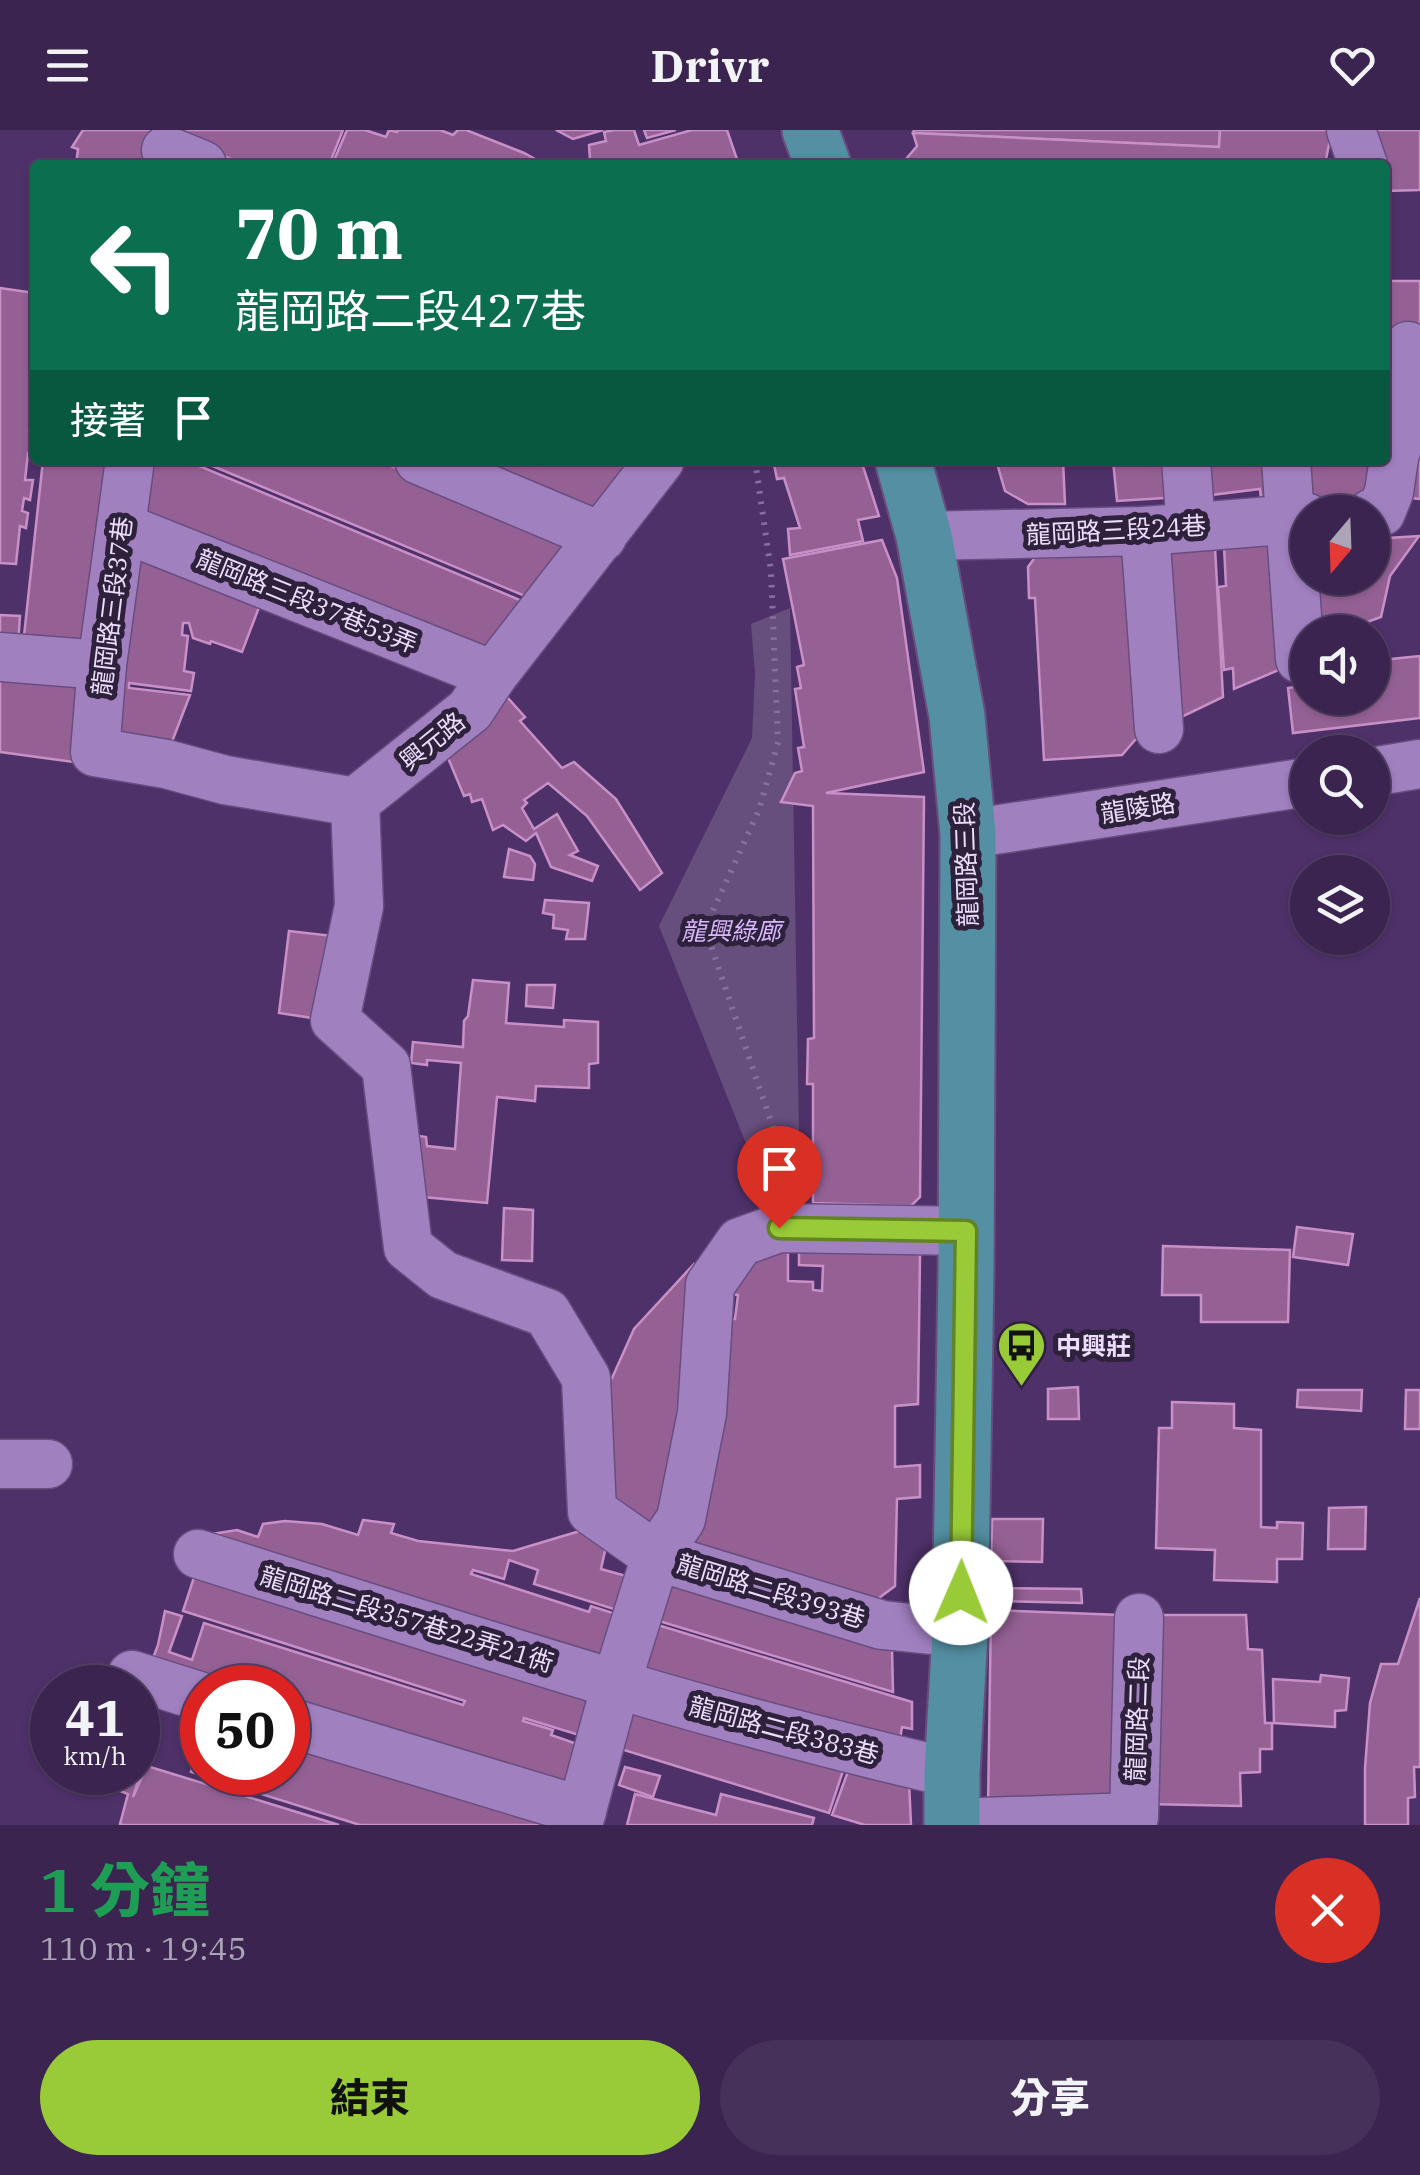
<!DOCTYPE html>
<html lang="zh-TW">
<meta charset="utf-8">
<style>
body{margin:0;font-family:"IBM Plex Serif","Noto Sans TC",serif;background:#46315a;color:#f1f3f6;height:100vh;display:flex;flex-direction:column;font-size:38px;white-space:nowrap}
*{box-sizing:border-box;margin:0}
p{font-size:32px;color:#aca5b7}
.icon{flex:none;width:55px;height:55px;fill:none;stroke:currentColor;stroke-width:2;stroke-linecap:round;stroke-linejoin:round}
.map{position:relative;height:1695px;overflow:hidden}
.panel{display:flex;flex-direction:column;background:#3b2550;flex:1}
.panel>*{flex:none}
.hud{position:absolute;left:30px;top:30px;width:1360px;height:305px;border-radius:10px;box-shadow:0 2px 8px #0004,0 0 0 2px #544267;background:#0b6e4f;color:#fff;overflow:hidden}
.needle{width:65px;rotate:199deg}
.fabs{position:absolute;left:1290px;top:365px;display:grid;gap:20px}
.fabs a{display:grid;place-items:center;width:100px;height:100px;border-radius:50%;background:#3b2550;box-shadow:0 2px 8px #0004,0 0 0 2px #544267;font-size:50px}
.speed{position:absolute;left:30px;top:1535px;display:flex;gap:20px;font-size:50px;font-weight:700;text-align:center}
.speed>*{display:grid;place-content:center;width:130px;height:130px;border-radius:50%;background:#3b2550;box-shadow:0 2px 8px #0004,0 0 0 2px #544267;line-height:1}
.speed small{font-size:25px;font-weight:400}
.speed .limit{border:15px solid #d22;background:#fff;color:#111}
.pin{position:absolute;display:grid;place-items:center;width:85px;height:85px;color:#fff;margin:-102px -42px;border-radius:50% 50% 50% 0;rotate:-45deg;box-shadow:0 0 10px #0007}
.pin .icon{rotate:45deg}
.me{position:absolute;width:110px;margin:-55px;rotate:1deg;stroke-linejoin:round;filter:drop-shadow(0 0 8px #0008)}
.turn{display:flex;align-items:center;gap:35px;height:210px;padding:0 40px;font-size:45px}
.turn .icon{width:130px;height:130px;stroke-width:2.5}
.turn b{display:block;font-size:70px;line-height:85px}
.then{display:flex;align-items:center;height:95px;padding:0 40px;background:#0003;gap:20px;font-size:38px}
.round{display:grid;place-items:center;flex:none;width:105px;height:105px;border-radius:52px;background:#46315a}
.head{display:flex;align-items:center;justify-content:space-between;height:170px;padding:0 40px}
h1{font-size:60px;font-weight:800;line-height:75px;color:#1e9e55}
.cta{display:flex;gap:20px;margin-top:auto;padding:20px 40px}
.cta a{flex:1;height:115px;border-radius:60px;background:#98cb37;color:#111;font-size:40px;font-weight:800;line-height:115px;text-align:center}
.cta a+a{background:#46315a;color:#f1f3f6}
header{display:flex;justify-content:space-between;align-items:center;height:130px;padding:0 40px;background:#3b2550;font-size:45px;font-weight:800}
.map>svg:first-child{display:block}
.green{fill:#664e7d}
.building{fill:#956195;stroke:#c890c7;stroke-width:2.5}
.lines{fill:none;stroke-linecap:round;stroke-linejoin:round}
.minor-casing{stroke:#684d7f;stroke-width:51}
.major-casing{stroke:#684d7f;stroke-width:59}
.path{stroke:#886fa0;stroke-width:6;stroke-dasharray:2.5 8;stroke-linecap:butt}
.minor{stroke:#a180c0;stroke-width:48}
.major{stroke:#548fa3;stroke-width:55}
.route-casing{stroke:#638424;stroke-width:25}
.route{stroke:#98cb37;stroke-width:18}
.labels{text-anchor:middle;stroke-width:10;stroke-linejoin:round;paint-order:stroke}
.street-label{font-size:25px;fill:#ecdcfe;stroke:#2e213b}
.park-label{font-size:25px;font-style:italic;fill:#d8b6fa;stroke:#2e213b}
.poi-label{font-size:25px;font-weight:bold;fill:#ecdcfe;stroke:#2e213b;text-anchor:start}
</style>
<header><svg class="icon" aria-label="menu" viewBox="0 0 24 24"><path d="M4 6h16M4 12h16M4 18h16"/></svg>Drivr<svg class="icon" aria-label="heart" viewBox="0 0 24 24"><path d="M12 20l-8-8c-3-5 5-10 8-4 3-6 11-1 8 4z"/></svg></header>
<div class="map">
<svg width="1420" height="1695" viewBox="0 0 1420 1695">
<rect width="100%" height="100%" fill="#4f316a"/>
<polygon class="green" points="790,478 800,1062 765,1061 659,796 752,608 755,544 751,494"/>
<g class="building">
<polygon points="83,0 150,0 147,35 76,35 78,19 72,17"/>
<polygon points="183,0 343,0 329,35 245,35 183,9"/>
<polygon points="347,0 365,0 386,7 389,0 397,2 398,0 440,0 453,5 458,0 466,0 524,23 546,35 332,35"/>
<polygon points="556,0 603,0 573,9"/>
<polygon points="614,0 634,0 639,15 692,0 727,0 739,35 601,35 590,30 589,15 606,11 604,2"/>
<polygon points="644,0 676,0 647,8"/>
<polygon points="914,0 1220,0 1219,17 913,3"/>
<polygon points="1220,0 1332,0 1325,34 1311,30 1311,33 1331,35 907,35 906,29 917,16 913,3 1219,17"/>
<polygon points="1362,0 1420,0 1420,60 1385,61 1385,35"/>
<polygon points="1385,151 1420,151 1420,215 1385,214"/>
<polygon points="0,158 35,163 35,251 29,301 35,302 35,304 32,324 28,323 25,350 33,350 30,370 24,368 22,381 28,383 26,398 20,396 16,434 0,433"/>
<polygon points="1420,305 1420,369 1409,368"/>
<polygon points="43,330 114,330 92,520 23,515"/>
<polygon points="144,330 185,330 534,476 486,530 137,385 140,367 153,339 143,333"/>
<polygon points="198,330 377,330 581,415 537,471"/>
<polygon points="457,330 604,330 624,337 608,380 600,390"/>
<polygon points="773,330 861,330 879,386 858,390 863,411 790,425 788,399 800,398 784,348 777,349"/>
<polygon points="996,330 1063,330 1065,374 1028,374 1005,361"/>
<polygon points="1113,330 1177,330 1180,367 1117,371"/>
<polygon points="1200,330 1275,330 1278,368 1261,369 1260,359 1203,366"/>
<polygon points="1298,330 1370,330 1371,366 1300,369"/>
<polygon points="1419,406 1390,446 1381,487 1350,498 1346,502 1314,502 1309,448 1372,448 1372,409"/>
<polygon points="882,410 897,448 924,642 826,663 924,667 920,1067 911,1076 813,1073 813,954 807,954 808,909 814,908 813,676 781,672 795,643 802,641 798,618 804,617 795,559 801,558 797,537 804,535 783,429"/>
<polygon points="1283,410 1288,536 1234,559 1233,538 1224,540 1218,457 1226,456 1224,416"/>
<polygon points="1215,417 1223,567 1173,591 1163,420"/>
<polygon points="1135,420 1145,606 1135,610 1122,625 1044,630 1035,468 1029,468 1028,437 1036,426"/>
<polygon points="149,424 263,467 242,522 211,511 210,514 193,508 189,493 183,493 182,505 188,506 184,541 194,543 191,561 129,553 129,558 190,565 168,622 114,614 134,434"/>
<polygon points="0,485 20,486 18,516 0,515"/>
<polygon points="1420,526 1420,588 1293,603 1288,558 1308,555 1308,568 1372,568 1372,531"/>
<polygon points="0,547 84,554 81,633 0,622"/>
<polygon points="506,566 525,587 520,591 562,638 574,632 616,669 662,743 640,760 587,686 548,653 524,670 527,673 522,678 534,699 557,684 578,721 570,725 598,736 592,751 551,737 536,703 526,711 503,695 493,700 482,669 472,672 470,664 464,666 443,616"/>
<polygon points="509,719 530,726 535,734 533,750 504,747"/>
<polygon points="545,770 589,773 585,809 566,809 568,800 553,798 554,785 543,783"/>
<polygon points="289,801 333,806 319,889 279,883"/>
<polygon points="473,850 509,853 506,893 564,897 564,890 598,892 598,933 589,934 589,958 536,956 535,971 497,967 487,1073 423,1067 407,1004 426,1007 427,1016 455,1019 461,933 427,930 427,935 411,933 413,912 463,917 464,891 468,886"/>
<polygon points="527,855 555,855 553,878 526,876"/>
<polygon points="504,1078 533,1080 532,1131 502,1130"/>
<polygon points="1297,1097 1353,1104 1348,1135 1293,1127"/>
<polygon points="799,1112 907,1118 920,1126 918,1274 895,1276 895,1337 920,1335 920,1367 897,1369 895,1456 875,1471 690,1426 726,1189 735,1189 738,1165 731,1164 748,1119 788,1122 788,1151 813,1152 813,1160 822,1161 823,1136 799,1135"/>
<polygon points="1163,1116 1290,1120 1288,1192 1201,1192 1201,1165 1162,1165"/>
<polygon points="694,1134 702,1143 660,1409 601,1364 606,1248 612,1248 634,1199"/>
<polygon points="1078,1257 1079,1289 1048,1289 1048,1259"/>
<polygon points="1298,1260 1362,1260 1361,1281 1297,1277"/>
<polygon points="1406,1260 1420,1260 1420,1299 1405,1299"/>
<polygon points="1172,1272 1234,1274 1234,1298 1261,1300 1261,1397 1277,1398 1277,1392 1303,1393 1302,1429 1277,1429 1277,1452 1214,1450 1215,1420 1156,1418 1159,1298 1172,1298"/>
<polygon points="1366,1377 1365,1419 1328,1419 1329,1378"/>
<polygon points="992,1389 1043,1389 1042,1432 991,1431"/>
<polygon points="363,1390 394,1394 391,1403 418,1411 513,1421 590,1398 607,1412 601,1439 630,1447 620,1481 534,1454 538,1440 509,1430 504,1449 473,1440 471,1444 589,1482 591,1476 619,1485 602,1541 212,1404 237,1400 258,1407 263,1394 285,1391 322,1394 358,1405"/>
<polygon points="197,1438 585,1558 589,1573 579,1605 524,1588 523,1591 553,1600 551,1605 580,1615 563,1668 288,1576 288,1558 229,1558 150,1536 158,1515 165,1481 182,1486 169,1522 192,1530 204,1493 463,1575 465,1571 183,1481"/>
<polygon points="664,1439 837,1491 833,1505 892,1519 893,1562 649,1488"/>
<polygon points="991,1458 1081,1459 1082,1473 991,1471"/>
<polygon points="1420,1468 1420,1637 1414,1637 1415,1667 1408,1668 1408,1695 1365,1695 1365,1638 1370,1573 1381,1534 1398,1534"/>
<polygon points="991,1480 1121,1485 1121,1670 988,1678"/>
<polygon points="1149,1485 1246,1485 1248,1519 1262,1520 1265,1593 1272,1593 1272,1619 1260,1619 1260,1642 1240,1643 1241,1676 1146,1674"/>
<polygon points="651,1493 912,1572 912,1599 902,1597 898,1621 634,1542"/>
<polygon points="1321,1545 1349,1548 1346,1580 1335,1581 1335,1597 1274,1593 1273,1549 1320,1552"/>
<polygon points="629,1568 845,1635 829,1683 614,1617"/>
<polygon points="288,1602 555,1695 360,1695 191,1642 202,1605 202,1642 288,1642"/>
<polygon points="138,1633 143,1635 133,1667 147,1636 339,1695 123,1695 120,1694 128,1664 120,1661 126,1642 138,1642"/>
<polygon points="850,1636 909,1651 911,1695 865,1695 832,1685"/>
<polygon points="625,1637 660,1646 653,1667 619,1655"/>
<polygon points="635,1664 716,1685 721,1664 814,1688 812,1695 627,1695"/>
</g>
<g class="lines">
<defs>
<g id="minor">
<polyline points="1351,0 1363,35"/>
<polyline points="166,20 202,35"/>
<polyline points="130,330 102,535 95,622 166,634 225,650 355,672 470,580 493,545 660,330"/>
<polyline points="419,330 602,407"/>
<polyline points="1186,330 1191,397"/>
<polyline points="1286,330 1300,529"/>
<polyline points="1372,383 1381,382 1389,362 1394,328 1404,292 1408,216"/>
<polyline points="121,397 493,545"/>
<polyline points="1145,401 1159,599"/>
<polyline points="924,406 1145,401 1308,388"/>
<polyline points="0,527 102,535"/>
<polyline points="1372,642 1420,634"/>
<polyline points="355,672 359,776 335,890 386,936 408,1117 443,1145 547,1183 586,1248 592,1381 656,1426 882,1495 960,1503"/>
<polyline points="968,704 1308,652"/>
<polyline points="0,1334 48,1334"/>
<path d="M198,1424C447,1502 696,1585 952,1643"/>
<polyline points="132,1545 202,1567"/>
<polyline points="288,1592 582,1681"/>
<polyline points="952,1693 1134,1687 1139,1488"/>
<polyline points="578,1695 616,1554 656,1426 681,1389 702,1283 710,1155 740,1112 779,1098 966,1101"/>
</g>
<g id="major">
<polyline points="810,0 823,35"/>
<polyline points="903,330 924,406 957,586 968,704 966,1143 960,1503 952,1643 952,1695"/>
</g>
</defs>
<use href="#minor" class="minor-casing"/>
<use href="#major" class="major-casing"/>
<polyline class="path" points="755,330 771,441 778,612 759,680 705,798 781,1021 779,1044 790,1052 790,1060"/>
<use href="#minor" class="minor"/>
<use href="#major" class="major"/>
</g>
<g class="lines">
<defs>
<polyline id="route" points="779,1098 966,1101 961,1463"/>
</defs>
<use href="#route" class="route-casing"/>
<use href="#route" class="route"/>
</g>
<defs>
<symbol id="bus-pin" viewBox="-11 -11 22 30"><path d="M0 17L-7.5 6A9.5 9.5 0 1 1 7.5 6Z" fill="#98cb37" stroke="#2e213b"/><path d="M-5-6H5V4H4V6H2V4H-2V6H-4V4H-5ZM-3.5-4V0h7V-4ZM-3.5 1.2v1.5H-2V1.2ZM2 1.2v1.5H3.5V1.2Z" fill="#111"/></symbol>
</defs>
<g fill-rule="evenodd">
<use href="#bus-pin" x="994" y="1188" width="55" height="75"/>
</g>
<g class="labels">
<g class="street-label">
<text transform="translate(1116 400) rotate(-3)" y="9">龍岡路三段24巷</text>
<text transform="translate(307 471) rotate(22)" y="9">龍岡路三段37巷53弄</text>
<text transform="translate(112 476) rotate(-83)" y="9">龍岡路三段37巷</text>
<text transform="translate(432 611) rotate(-39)" y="9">興元路</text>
<text transform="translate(1138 678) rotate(-9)" y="9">龍陵路</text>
<text transform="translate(966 734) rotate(-92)" y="9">龍岡路三段</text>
<text transform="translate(771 1461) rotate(17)" y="9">龍岡路二段393巷</text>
<text transform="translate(407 1489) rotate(17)" y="9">龍岡路二段357巷22弄21衖</text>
<text transform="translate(1137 1589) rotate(-88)" y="9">龍岡路二段</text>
<text transform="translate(784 1600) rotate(15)" y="9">龍岡路二段383巷</text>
</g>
<g class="park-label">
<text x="731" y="810">龍興綠廊</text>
</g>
<g class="poi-label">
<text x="1056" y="1225">中興莊</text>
</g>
</g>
</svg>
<div class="fabs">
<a><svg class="needle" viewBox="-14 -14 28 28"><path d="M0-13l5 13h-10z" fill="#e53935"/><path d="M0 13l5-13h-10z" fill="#aca5b7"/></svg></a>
<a><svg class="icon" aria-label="sound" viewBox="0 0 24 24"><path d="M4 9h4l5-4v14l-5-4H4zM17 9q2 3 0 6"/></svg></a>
<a><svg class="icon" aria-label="search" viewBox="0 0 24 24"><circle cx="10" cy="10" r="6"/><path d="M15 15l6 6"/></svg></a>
<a><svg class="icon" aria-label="layers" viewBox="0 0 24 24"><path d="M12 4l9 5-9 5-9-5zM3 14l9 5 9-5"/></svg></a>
</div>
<div class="speed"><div>41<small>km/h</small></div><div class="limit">50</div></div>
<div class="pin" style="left:779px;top:1098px;background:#d93025"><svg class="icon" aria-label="arrive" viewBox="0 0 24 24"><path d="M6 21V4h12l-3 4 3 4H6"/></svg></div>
<svg class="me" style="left:961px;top:1463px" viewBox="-20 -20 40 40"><circle r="19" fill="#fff"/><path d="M0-13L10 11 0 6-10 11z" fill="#98cb37"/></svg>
<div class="hud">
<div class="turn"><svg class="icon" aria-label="left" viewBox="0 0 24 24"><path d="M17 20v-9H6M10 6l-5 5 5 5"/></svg><div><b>70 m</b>龍岡路二段427巷</div></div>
<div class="then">接著<svg class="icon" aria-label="arrive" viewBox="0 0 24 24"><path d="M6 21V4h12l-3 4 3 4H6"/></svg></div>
</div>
</div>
<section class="panel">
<div class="head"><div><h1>1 分鐘</h1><p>110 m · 19:45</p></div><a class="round" style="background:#d93025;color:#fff"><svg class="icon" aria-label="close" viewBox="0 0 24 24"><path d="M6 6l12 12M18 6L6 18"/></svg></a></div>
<div class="cta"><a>結束</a><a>分享</a></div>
</section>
